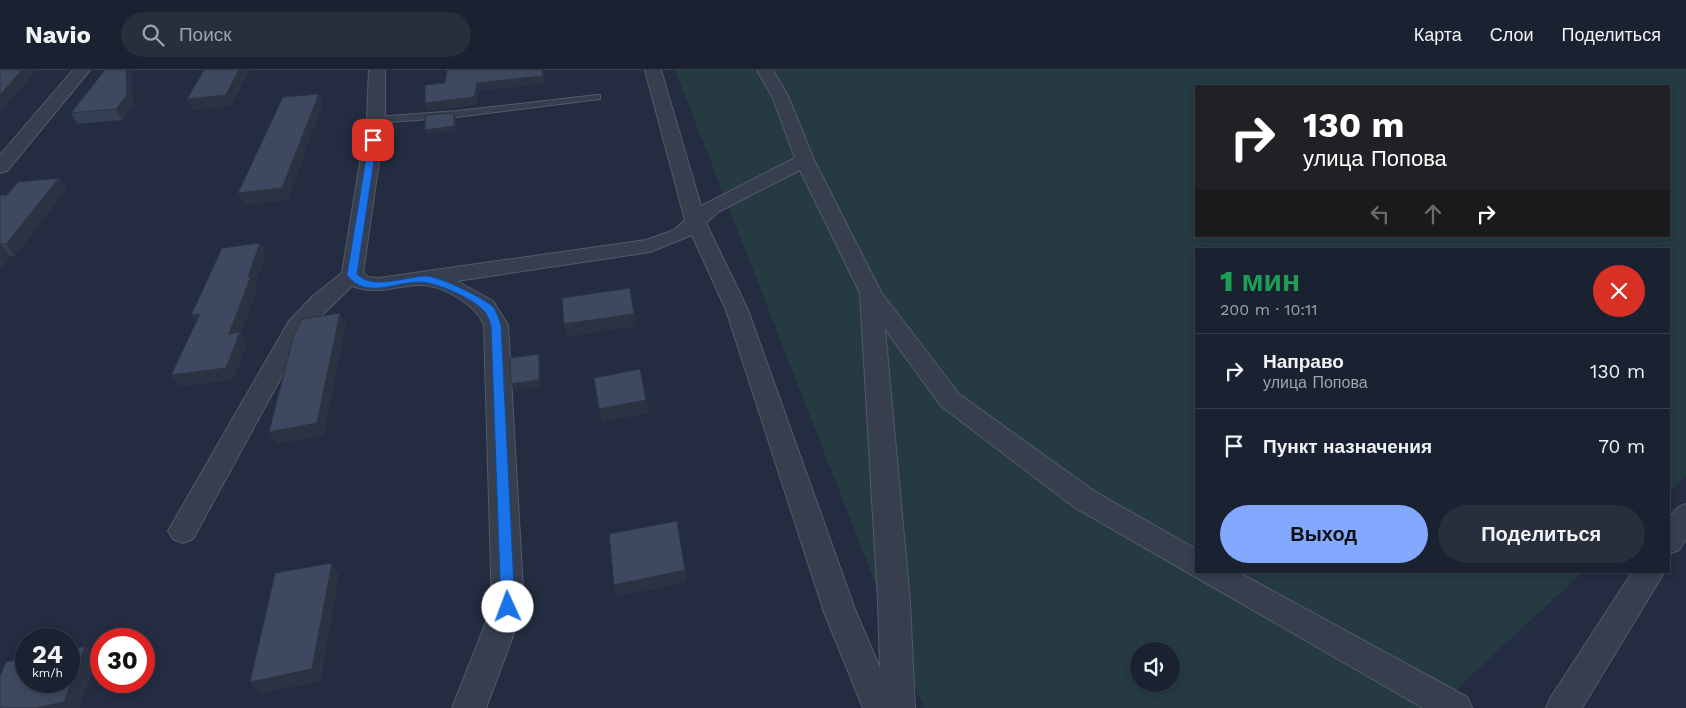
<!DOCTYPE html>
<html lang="ru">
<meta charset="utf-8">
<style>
body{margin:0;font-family:"Work Sans",sans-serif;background:#272e3c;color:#f1f3f6;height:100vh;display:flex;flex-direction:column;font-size:19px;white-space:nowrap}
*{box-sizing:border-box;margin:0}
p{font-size:16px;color:#9fa3ab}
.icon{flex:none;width:28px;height:28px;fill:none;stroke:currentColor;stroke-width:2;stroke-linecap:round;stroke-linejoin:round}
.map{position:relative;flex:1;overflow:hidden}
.details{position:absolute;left:1195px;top:178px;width:475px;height:325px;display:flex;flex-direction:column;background:#1a2130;border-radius:0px;box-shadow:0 2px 8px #0003,0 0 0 1px #383e4c}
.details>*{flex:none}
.banner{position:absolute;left:1195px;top:15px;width:475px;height:152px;border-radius:0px;box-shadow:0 2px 8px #0003,0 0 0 1px #383e4c;background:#202124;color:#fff;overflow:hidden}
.controls{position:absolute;left:1130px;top:572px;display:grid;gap:10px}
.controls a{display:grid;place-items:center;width:50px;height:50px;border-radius:50%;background:#1a2130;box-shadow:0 2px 8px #0003,0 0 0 1px #383e4c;font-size:25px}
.speed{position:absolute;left:15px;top:558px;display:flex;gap:10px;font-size:25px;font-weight:700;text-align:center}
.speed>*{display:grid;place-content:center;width:65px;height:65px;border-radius:50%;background:#1a2130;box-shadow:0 2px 8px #0003,0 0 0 1px #383e4c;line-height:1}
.speed small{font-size:12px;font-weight:400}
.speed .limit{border:8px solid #d22;background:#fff;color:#111}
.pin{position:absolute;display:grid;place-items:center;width:42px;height:42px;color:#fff;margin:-21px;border-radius:10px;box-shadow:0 2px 8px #0006}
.me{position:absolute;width:55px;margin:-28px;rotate:358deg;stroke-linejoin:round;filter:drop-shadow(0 0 4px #0008)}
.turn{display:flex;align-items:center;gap:18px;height:105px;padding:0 25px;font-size:22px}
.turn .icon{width:65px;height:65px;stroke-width:2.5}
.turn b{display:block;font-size:35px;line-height:42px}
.lanes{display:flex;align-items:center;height:48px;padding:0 25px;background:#0003;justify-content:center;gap:25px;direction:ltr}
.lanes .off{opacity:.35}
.round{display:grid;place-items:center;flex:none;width:52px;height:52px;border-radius:26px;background:#272e3c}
.head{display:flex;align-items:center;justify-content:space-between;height:85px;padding:0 25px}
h1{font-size:30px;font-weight:800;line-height:38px;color:#1e9e55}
.cta{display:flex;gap:10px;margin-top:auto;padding:10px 25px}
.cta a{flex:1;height:58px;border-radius:30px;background:#84a8fe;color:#111;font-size:20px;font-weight:800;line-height:58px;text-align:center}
.cta a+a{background:#272e3c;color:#f1f3f6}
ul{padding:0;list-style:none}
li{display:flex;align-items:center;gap:15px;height:75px;padding:0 25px;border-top:1px solid #383e4c}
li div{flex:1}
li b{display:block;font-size:19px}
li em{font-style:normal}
header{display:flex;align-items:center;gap:30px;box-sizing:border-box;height:70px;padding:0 25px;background:#1a2130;border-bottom:1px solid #383e4c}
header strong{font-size:24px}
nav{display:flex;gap:28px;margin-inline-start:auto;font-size:18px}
.search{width:350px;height:45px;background:#272e3c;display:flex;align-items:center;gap:12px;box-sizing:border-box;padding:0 18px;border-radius:28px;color:#9fa3ab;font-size:19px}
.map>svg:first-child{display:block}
.green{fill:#253b41;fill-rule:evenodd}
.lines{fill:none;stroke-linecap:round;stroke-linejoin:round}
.service-casing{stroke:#525a6a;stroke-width:2}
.minor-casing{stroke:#525a6a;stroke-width:2}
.service{fill:#373f4f;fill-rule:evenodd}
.minor{fill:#373f4f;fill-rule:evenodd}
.wall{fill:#353f53}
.shaded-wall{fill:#2b3343}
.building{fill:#3e4960;stroke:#2b3343}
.route{fill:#1a73e8;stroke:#114b97}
</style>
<header>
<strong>Navio</strong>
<div class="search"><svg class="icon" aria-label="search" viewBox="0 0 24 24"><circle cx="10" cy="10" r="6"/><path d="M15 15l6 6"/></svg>Поиск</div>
<nav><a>Карта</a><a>Слои</a><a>Поделиться</a></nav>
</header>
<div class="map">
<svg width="1686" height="638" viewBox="0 0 1686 638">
<rect width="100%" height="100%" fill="#232c40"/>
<path class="green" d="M675,0H1686V406L1669,422V179H1196V501H1584L1436,638H924ZM1196,16H1669V166H1196ZM1139,581H1171V614H1139Z"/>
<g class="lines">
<defs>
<polygon id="service" points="597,25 600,25 600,29 457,47 376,53 372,50 376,47 457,41"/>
<g id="minor">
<polygon points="73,0 90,0 7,101 0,103 0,85"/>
<path d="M369,0H385V50L363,203L368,207L379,208L646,170L674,160L685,150L645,0H661L701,136L795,88L772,26L757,0H773L788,26L814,90L881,222L959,324L1094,421L1196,479V501H1236L1467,627L1472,638H1423L1074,437L941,336L885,259L910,532L915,638H863L824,542L726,240L692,165L650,182L457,211L493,231L508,255L524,537L486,638H452L492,537L484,255C476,235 443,215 421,215C395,215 380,226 352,216L307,260L193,469L183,473L173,469L168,461L289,251L313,226L342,203L367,50ZM800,100L860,223L878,532L880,598L856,542L748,240L706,153L718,142Z"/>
<path d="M1686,434V469L1679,480L1669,484C1669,464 1663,441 1686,434Z"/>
<polygon points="1633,501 1665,501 1582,638 1546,638 1551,627"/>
</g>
</defs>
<use href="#service" class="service-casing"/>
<use href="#minor" class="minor-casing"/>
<use href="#service" class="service"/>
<use href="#minor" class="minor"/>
</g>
<g class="wall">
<polygon points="105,0 131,0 133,36 122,50 77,54 71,43"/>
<polygon points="59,108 66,119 15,186 10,186 0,200 0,125 7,125"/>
</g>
<g class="shaded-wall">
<polygon points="22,0 37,0 0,42 0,25"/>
<polygon points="126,0 131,0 133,36 122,50 116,39"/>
<polygon points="239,0 250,0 231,36 193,40 187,29"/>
<polygon points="544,0 544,14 479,21 477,35 427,41 425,33 477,13"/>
<polygon points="319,24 323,34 288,130 244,135 238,123"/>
<polygon points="454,43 456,49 456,61 427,65 425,60"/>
<polygon points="59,108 66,119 15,186 6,174"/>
<polygon points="260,173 266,185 256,215 258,218 241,263 247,275 233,310 179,317 171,305 229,264"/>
<polygon points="1,174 10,186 0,200 0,175"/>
<polygon points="630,218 636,256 567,267 564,254"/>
<polygon points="340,243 346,255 324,366 276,374 269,362"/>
<polygon points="200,244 199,257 191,245"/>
<polygon points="539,284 540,290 541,316 514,321 511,314"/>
<polygon points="646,330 649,343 602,352 599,339"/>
<polygon points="679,463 687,512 617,527 614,515"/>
<polygon points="332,493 339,505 321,611 260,624 250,612"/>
<polygon points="85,576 97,588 79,638 36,638"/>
</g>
<g class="building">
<polygon points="0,0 22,0 0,25"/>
<polygon points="105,0 126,0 127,25 116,39 71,43"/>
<polygon points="204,0 239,0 226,25 187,29"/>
<polygon points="447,0 542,0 543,6 477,13 474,27 425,33 425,15 445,13"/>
<polygon points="319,24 282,118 238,123 283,27"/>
<polygon points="454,43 454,56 425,60 425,45"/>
<polygon points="59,108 6,174 1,174 0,175 0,125 7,125 18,112"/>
<polygon points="260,173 248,207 251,206 229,264 240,262 226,298 171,305 200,244 191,245 222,178"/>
<polygon points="630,218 634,244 564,254 562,228"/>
<polygon points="340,243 317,353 269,362 294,264 302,249"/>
<polygon points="539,284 539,310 511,314 510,288"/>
<polygon points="640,299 646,330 599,339 594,308"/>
<polygon points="677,451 685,500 614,515 609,464"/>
<polygon points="332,493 312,599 250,612 275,503"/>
<polygon points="85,576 64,632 36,638 0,638 0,606 6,592 26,588 26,611 69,611 69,580"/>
</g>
<path class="route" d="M373,67L377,70L357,204C373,221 406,206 427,206C440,207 484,228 493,237C497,242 499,249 501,255L515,537L513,542L508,543L503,542L501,537L491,255C489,250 487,244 484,241C474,229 443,216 428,213C401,207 368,233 347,205L369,70Z"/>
</svg>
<div class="controls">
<a><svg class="icon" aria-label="sound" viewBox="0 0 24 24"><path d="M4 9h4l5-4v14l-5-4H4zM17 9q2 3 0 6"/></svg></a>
</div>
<div class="speed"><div>24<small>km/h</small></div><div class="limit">30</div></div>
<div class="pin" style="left:373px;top:70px;background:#d93025"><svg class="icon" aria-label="arrive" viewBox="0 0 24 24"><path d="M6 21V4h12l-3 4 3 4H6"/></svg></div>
<svg class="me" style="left:508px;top:537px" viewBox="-20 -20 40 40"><circle r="19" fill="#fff"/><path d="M0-13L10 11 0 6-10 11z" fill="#1a73e8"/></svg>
<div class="banner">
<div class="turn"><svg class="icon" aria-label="right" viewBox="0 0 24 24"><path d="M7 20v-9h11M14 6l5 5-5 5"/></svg><div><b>130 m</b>улица Попова</div></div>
<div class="lanes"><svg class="icon off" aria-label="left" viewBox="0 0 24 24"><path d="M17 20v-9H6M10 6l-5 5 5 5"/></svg><svg class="icon off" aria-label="ahead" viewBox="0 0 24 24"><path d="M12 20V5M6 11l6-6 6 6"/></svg><svg class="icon" aria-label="right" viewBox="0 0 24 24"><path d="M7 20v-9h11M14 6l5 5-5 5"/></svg></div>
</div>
<section class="details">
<div class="head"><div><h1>1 мин</h1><p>200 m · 10:11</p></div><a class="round" style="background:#d93025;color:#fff"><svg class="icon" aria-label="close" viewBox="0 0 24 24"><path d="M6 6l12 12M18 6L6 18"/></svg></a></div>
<ul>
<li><svg class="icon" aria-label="right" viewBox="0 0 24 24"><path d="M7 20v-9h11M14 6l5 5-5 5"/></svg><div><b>Направо</b><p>улица Попова</p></div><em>130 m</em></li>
<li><svg class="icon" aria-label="arrive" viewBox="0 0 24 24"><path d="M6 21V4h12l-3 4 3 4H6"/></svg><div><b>Пункт назначения</b></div><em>70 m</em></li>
</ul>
<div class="cta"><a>Выход</a><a>Поделиться</a></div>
</section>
</div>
